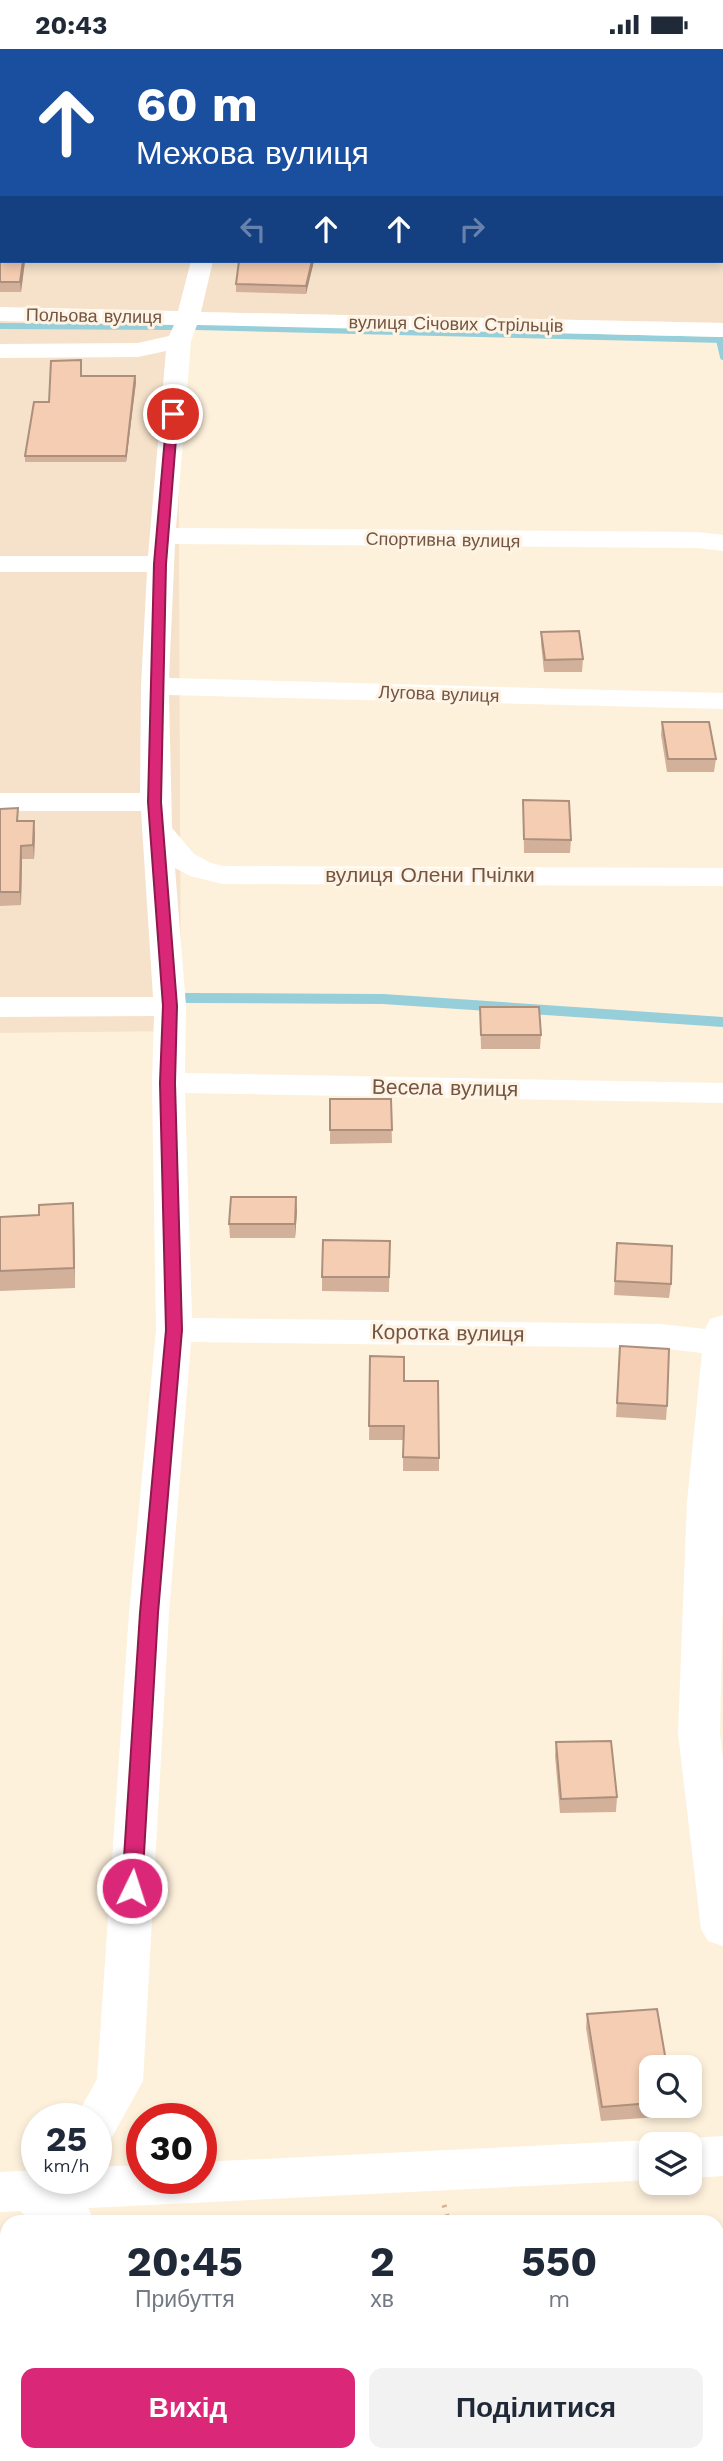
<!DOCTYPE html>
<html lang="uk">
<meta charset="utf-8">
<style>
body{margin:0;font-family:"Work Sans",sans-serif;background:#f2f2f3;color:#1f2937;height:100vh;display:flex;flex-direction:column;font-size:26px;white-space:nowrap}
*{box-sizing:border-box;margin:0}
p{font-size:23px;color:#747a83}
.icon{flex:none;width:38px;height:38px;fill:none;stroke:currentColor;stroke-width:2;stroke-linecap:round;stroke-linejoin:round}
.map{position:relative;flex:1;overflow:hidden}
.details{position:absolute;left:0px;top:2166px;width:724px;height:247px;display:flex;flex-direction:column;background:#fff;border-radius:21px 21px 0 0;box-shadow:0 4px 10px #0003}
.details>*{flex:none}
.guide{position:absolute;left:0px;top:0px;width:724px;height:214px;box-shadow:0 4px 10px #0003;background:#1a4fa0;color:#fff;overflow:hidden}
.tools{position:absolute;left:639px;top:2006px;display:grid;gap:14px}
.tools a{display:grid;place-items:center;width:63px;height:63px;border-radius:14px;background:#fff;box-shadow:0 4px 10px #0003;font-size:35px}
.speed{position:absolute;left:21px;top:2054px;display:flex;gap:14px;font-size:35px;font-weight:700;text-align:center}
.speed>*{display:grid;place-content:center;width:91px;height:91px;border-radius:50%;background:#fff;box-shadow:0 4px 10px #0003;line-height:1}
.speed small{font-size:18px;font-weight:400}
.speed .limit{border:10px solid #d22;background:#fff;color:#111}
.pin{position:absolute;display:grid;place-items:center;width:60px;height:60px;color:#fff;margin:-30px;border:4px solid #fff;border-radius:50%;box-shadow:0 2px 7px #0007}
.me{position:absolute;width:77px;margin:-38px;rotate:4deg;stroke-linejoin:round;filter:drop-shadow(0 0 5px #0008)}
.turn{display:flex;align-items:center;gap:24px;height:147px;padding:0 21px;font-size:32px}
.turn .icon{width:91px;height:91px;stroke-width:2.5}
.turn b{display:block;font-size:49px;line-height:60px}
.lanes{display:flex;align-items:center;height:66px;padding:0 21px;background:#0003;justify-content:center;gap:35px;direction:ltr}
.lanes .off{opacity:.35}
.eta{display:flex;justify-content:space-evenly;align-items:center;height:119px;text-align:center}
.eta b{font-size:42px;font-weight:700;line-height:49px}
.button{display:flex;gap:14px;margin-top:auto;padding:14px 21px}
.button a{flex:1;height:80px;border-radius:14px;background:#db2777;color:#fff;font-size:28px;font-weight:700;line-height:80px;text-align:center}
.button a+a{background:#f2f2f3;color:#1f2937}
.status{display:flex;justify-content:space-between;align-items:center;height:49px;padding:0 35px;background:#fff;direction:ltr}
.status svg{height:19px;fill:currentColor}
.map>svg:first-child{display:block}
.residential{fill:#f6e2ca}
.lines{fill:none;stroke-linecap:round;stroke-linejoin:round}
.stream-far1{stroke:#96cfda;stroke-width:6}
.stream{stroke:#96cfda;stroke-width:10}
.path{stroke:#d9b096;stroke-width:5;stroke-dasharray:2.5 7;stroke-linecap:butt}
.street{fill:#fff;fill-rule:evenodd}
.wall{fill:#d3b099}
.shaded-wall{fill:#ac907d}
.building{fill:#f5cdb2;stroke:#ac907d;stroke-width:2}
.route{fill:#db2777;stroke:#8e194d;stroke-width:2}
.labels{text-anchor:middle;stroke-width:6;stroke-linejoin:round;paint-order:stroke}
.far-street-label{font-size:18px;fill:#745544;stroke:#fff4e4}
.street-label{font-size:21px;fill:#745544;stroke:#fff4e4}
</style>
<div class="status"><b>20:43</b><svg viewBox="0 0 49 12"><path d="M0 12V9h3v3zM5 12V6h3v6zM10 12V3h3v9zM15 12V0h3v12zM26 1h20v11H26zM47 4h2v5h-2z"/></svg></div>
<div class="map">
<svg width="723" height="2412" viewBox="0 0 723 2412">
<rect width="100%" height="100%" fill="#fef1dc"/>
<g class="residential">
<polygon points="0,0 249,0 2,2 2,212 192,212 178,264 181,982 0,984"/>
<polygon points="257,0 723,0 723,274 196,263 208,212 723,212 723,2"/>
</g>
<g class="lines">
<g class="stream-far1">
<polyline points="0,277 171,278"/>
<polyline points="196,278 723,291"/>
<polyline points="719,291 723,308"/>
</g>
<polyline class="stream" points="187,949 383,950 723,973"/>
<g class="path">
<polyline points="444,2156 449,2174"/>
<polyline points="475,2406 475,2412"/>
<polyline points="31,2412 32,2406"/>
</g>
<g class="street">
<rect x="241" y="0" width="20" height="2"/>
<rect x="0" y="122" width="2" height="12"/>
<polygon points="191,212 213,212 201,263 723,274 723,288 197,276 191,292 176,479 698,483 723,486 723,502 698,499 175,495 169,629 723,644 723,660 169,646 172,779 194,805 211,814 223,817 723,819 723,837 223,835 190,827 175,819 186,957 185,1024 723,1034 723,1054 185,1044 192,1269 660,1275 705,1280 710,1270 723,1266 723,1540 720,1684 723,1711 723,1897 708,1892 701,1880 678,1684 687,1453 702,1304 660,1299 191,1293 169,1564 143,2032 112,2088 96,2093 96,2070 75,2070 97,2030 129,1564 156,1281 152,1034 154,967 0,968 0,948 153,948 141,762 0,762 0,744 140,744 141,637 147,523 0,523 0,507 148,507 166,302 138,308 0,309 0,295 138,294 169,287 174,276 0,272 0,258 178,262"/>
<polygon points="723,2087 723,2127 690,2129 690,2095 674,2095 690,2089"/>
<polygon points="651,2091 661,2095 651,2095 651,2131 88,2159 95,2174 35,2174 20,2162 0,2163 0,2123 37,2121 37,2130 96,2130 96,2118 142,2116 142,2130 201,2130 201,2113"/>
<polygon points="147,2406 197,2406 198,2412 148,2412"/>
</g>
</g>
<g class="wall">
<polygon points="0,136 2,212 65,212 25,212 21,243 0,243"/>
<polygon points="239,212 314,212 306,245 236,243 236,235"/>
<polygon points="81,327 135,327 136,333 126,413 25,413 25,407 49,353"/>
<polygon points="541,583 583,610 582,623 544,623 541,595"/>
<polygon points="662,673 716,710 714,723 667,723 661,686"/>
<polygon points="523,751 571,791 570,804 524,804"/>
<polygon points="0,760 19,772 35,785 34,810 22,810 21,856 0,857"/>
<polygon points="480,958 541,986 540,1000 481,1000"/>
<polygon points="330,1050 391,1050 392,1094 330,1095"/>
<polygon points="73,1154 74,1174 75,1239 0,1242 0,1168 39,1166"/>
<polygon points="297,1162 295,1189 230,1189 229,1175"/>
<polygon points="390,1192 389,1243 322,1242 322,1228"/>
<polygon points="617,1194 671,1235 669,1249 614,1246"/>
<polygon points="620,1297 667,1357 666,1371 616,1368"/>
<polygon points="370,1307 404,1332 439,1409 439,1422 403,1422 403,1391 369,1391"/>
<polygon points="556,1693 617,1748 616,1763 560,1764 555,1707"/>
<polygon points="587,1965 651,2018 651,2056 673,2056 672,2067 601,2072 586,1979"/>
</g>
<g class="shaded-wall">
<polygon points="23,212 25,212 21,243 20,233"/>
<polygon points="312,212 314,212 306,245 306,237"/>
<polygon points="135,327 136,333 126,413 126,407"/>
<polygon points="34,772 35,785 34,810 33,796"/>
<polygon points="21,797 22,810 21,856 20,843"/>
<polygon points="296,1148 297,1162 295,1189 295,1175"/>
<polygon points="73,1154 74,1174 75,1239 74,1219"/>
</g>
<g class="building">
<polygon points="279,0 723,0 723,168 723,2 279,2"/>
<polygon points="2,131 2,212 23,212 20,233 0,233 0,136"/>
<polygon points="239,212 312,212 306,237 236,235"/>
<polygon points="81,311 81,327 135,327 126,407 25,407 34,353 49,353 51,312"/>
<polygon points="579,582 583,610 545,611 541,583"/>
<polygon points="662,673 709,673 716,710 668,710"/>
<polygon points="523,751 569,752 571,791 524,790"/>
<polygon points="18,759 17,772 34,772 33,796 21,797 20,843 0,843 0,760"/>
<polygon points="480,958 539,958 541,986 481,986"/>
<polygon points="330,1050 391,1050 392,1081 330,1081"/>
<polygon points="231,1148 296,1148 295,1175 229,1175"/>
<polygon points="73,1154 74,1219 0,1222 0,1168 39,1166 39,1156"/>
<polygon points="323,1191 390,1192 389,1228 322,1228"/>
<polygon points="617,1194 672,1197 671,1235 615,1232"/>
<polygon points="620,1297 669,1300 667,1357 617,1354"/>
<polygon points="370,1307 404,1308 404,1332 438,1332 439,1409 403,1408 404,1377 369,1377"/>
<polygon points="611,1692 617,1748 561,1750 556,1693"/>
<polygon points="657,1960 667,2018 651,2018 651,2054 602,2058 587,1965"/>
</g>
<polygon class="route" points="173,362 178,365 166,515 161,753 177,957 175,1034 182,1281 158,1564 142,1839 139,1845 132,1847 125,1845 122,1839 140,1564 166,1281 160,1034 163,957 148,753 154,515 167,365"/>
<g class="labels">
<g class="far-street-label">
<text transform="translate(94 267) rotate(1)" y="6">Польова вулиця</text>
<text transform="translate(456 275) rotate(1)" y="6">вулиця Січових Стрільців</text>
<text transform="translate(443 491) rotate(1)" y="6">Спортивна вулиця</text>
<text transform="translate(439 645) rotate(2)" y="6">Лугова вулиця</text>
</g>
<g class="street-label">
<text x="430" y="833">вулиця Олени Пчілки</text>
<text transform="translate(445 1039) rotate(1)" y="7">Весела вулиця</text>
<text transform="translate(448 1284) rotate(1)" y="7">Коротка вулиця</text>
</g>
</g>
</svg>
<div class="tools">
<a><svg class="icon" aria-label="search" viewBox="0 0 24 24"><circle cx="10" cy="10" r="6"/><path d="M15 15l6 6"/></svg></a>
<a><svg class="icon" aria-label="layers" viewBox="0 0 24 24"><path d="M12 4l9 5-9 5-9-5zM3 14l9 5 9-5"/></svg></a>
</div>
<div class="speed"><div>25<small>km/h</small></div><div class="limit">30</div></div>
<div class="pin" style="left:173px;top:365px;background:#d93025"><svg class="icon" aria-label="arrive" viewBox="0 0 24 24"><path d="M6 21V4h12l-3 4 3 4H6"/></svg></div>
<svg class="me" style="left:132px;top:1839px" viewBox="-20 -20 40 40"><circle r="17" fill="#db2777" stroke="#fff" stroke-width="3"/><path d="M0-11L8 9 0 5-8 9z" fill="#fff"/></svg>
<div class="guide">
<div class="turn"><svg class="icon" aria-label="ahead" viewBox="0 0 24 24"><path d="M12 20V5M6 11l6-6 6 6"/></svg><div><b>60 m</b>Межова вулиця</div></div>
<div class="lanes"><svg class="icon off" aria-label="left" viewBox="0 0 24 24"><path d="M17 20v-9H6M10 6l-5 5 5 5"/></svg><svg class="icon" aria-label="ahead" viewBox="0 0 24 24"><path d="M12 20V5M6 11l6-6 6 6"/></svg><svg class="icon" aria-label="ahead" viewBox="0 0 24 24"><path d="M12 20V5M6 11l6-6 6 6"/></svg><svg class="icon off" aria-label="right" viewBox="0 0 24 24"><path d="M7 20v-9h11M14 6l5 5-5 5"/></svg></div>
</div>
<section class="details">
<div class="eta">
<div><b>20:45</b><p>Прибуття</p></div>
<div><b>2</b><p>хв</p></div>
<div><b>550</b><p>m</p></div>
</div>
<div class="button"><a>Вихід</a><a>Поділитися</a></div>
</section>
</div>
